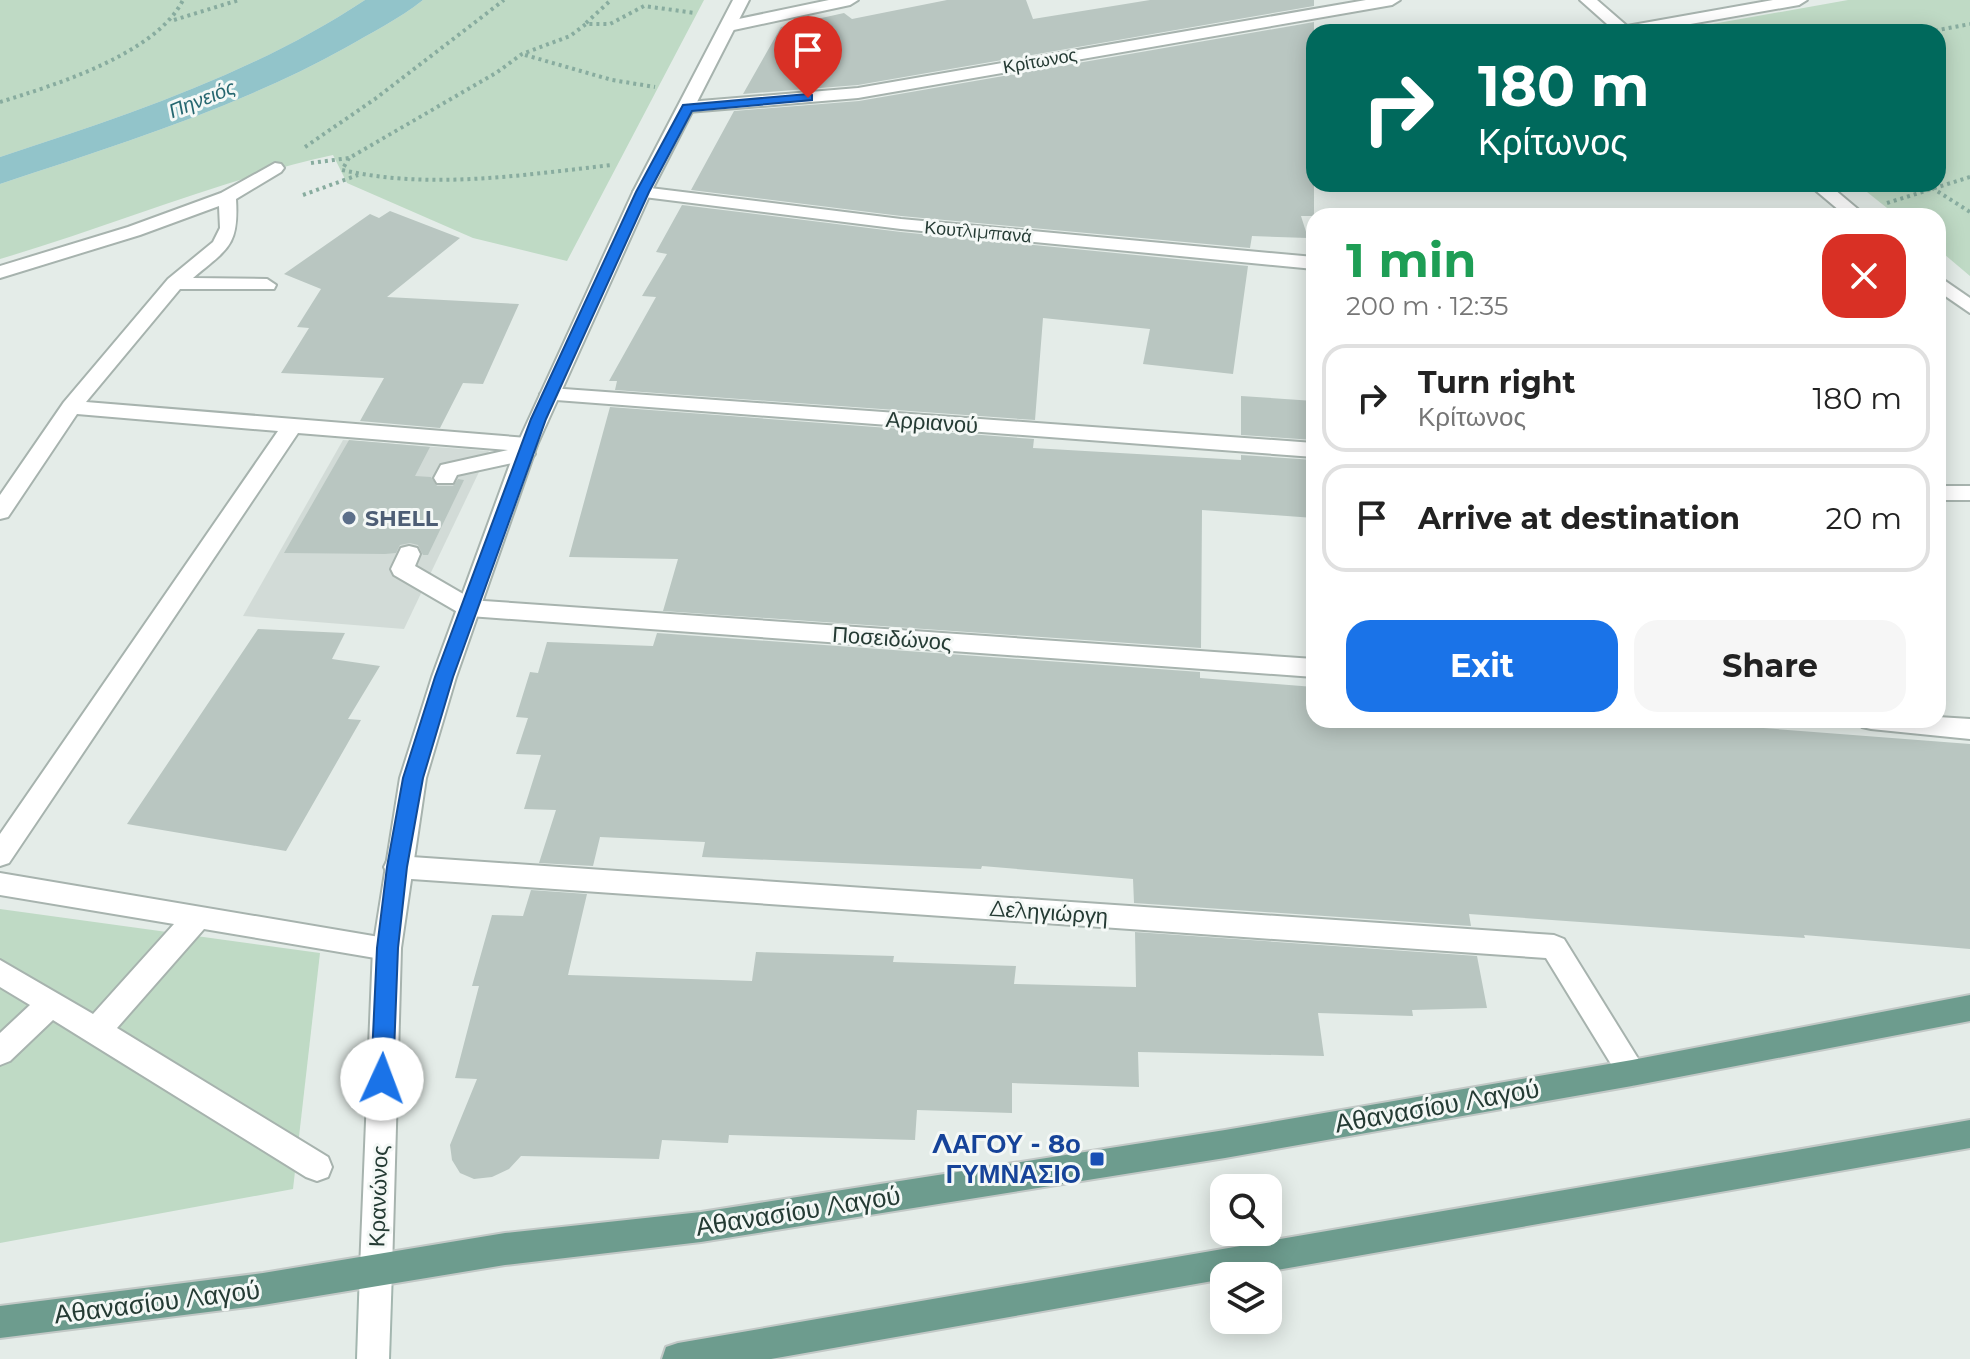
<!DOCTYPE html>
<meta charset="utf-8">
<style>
body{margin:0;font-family:Montserrat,sans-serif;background:#f6f6f6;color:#222;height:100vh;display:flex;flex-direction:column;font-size:30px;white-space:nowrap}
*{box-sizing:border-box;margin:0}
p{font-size:26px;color:#767676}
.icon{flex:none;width:44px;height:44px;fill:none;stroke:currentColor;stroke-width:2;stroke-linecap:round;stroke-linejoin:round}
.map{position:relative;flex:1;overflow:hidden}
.drawer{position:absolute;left:1306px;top:208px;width:640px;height:520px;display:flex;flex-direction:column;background:#fff;border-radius:24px;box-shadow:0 4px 20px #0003}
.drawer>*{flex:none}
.hud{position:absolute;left:1306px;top:24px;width:640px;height:168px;border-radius:24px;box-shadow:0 4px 20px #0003;background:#00695c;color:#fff;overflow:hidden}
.controls{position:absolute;left:1210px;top:1174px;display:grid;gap:16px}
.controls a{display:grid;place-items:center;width:72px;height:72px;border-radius:16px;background:#fff;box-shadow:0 4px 20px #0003;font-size:40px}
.pin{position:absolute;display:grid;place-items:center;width:68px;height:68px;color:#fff;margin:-82px -34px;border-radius:50% 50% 50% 0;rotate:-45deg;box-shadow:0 0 8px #0007}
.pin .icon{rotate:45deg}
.me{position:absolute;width:88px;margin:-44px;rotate:2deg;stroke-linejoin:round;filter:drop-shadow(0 0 6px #0008)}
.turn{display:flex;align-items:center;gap:28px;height:168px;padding:0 40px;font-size:36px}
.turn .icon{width:104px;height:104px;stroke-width:2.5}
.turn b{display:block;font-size:56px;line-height:68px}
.round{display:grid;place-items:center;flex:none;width:84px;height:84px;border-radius:24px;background:#f6f6f6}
.summary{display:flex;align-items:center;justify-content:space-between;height:136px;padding:0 40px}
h1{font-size:48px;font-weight:700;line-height:60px;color:#1e9e55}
.cta{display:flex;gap:16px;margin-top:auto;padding:16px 40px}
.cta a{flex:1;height:92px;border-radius:24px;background:#1a73e8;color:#fff;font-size:32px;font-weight:700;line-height:92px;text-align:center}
.cta a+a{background:#f6f6f6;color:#222}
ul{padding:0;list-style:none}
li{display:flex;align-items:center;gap:24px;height:108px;margin:0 16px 12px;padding:0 24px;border:4px solid #e0e0e0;border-radius:24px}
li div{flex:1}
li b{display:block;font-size:30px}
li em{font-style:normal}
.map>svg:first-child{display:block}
.built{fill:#d2dbd7}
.green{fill:#bfdac5}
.water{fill:#92c4ca}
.building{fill:#b9c6c1}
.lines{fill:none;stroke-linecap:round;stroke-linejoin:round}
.service-casing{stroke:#a7b3ae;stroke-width:4}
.minor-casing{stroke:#a7b3ae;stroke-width:4}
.tertiary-casing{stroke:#a7b3ae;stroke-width:4}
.secondary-casing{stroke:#a3b6af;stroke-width:4}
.primary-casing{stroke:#c2c8c6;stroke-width:4}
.path{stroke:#88ac9f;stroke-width:4;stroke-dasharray:3 4;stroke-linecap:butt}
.service{fill:#fff;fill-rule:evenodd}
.minor{fill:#fff;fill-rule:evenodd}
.tertiary{fill:#fff;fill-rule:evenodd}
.secondary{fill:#fff;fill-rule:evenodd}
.primary{fill:#6d9c8e;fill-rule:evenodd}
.route{fill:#1a73e8;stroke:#114b97;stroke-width:2}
.service-dot{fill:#5c6f8a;stroke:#f4f8f6;stroke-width:3}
.transit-dot{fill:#1a4fb4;stroke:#f4f8f6;stroke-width:3}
.labels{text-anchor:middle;stroke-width:6;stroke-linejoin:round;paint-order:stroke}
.far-street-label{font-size:18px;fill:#253b34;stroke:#f4f8f6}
.far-water-label{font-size:20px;font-style:italic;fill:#266770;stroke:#f4f8f6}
.street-label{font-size:22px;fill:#253b34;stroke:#f4f8f6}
.service-label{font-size:22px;font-weight:bold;fill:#4e5e75;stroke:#f4f8f6;text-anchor:start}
.near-street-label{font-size:26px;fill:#253b34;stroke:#f4f8f6}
.near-transit-label{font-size:26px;font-weight:bold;fill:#164399;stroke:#f4f8f6;text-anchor:end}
</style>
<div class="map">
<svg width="1970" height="1359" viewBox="0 0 1970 1359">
<rect width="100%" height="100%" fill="#e4ece8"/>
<polygon class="built" points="343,440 489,451 404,629 243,616"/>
<g class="green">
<path d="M0,0H365C255,73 125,116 0,157Z"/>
<path d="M423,0H704L567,261L473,238L347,183L333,155C219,180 112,226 0,259V184C117,145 237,108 345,48C371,33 399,19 423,0Z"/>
<polygon points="1848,0 1970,0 1970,276 1938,249 1938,216 1897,216 1857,184 1938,184 1938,32 1667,32"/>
<polygon points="0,909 320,953 293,1189 0,1243"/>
</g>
<path class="water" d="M365,0H423C399,19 371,33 345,48C237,108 117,145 0,184V157C125,116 255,73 365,0Z"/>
<g class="building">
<polygon points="947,0 1026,0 1033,19 1150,0 1314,0 1314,6 858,85 743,94 781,27 844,13 852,19"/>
<polygon points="1314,22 1314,216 1301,216 1308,238 1252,236 1250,248 901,216 691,190 734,111 859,101"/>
<polygon points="682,205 901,232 1248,266 1233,374 1143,364 1150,329 1043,318 1035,420 615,390 617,381 609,381 656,297 642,296 667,254 656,252"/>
<polygon points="390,211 460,238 387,297 519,304 483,384 463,383 440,428 360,421 384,378 281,373 309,328 297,327 321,289 284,274 370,214 379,218"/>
<polygon points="1241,396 1314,401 1314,440 1241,435"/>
<polygon points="610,407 1034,439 1033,448 1241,460 1241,455 1314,460 1314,518 1202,510 1201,648 663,611 678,559 569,557"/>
<polygon points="349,440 430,447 415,476 431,477 437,486 453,486 458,479 464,480 428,555 423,555 418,545 410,543 400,545 396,553 385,554 284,553"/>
<polygon points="258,629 345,633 332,659 380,666 348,719 361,720 286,851 127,824"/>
<polygon points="657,633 1200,672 1200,678 1314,687 1314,720 1434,720 1503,725 1508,720 1659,720 1970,744 1970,949 1804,935 1805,938 1469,914 1471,926 1134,903 1133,879 982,866 981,869 702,857 705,842 600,837 593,866 539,863 556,810 524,809 541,755 516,754 528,718 516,717 530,672 538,673 547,642 653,646"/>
<polygon points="531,890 587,894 568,975 752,981 756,952 894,956 893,962 1016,966 1014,984 1136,987 1135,932 1477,956 1487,1008 1412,1010 1413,1016 1318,1013 1324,1056 1138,1052 1139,1087 1012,1083 1012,1113 917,1110 915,1140 729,1135 728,1143 662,1140 659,1159 521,1156 509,1169 492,1177 474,1179 460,1173 452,1160 450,1145 477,1079 455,1078 479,986 472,986 492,915 523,916"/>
</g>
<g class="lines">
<defs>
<g id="service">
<path d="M275,163L281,164L284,168L281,172L236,199C239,247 227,249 193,278L267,279L276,285L274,289H180L86,402L527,438L537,445L532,450L535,454L531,459L457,475L453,483H437L434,478L441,465L508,450L298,433L9,863L0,866V834L278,431L77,414L8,517L0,519V495L64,402L168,279L213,242L220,228L219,206L140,235L0,278V266L128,227L221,193Z"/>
<polygon points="409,546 417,548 420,554 415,566 477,602 481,608 477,614 469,616 461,614 394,575 391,569 401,548"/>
<polygon points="0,873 397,940 401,948 397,956 387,960 204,929 117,1028 328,1157 332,1167 328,1177 317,1181 306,1177 53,1020 10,1061 0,1065 0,1033 30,1005 0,987 0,960 93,1014 174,924 0,895"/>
</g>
<g id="minor">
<polygon points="829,0 858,0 850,5 729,31 721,26 729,21"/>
<polygon points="1366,0 1400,0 1392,5 858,98 688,112 680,107 688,102 858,88"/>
<polygon points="1580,0 1597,0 1627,26 1773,0 1807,0 1799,5 1645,32 1616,32"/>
<polygon points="1808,184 1828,184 1866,216 1846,216"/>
<polygon points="642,187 901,219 1314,257 1314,269 901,229 636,196 633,192 636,188"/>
<polygon points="1938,276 1970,298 1970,313 1938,291"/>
<polygon points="550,388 1314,443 1314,457 543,399 540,394"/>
<rect x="1938" y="486" width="32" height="14"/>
<polygon points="469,600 1314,659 1314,677 469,616 461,614 457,608 461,602"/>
<polygon points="1938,717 1970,719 1970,739 1871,729 1862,727 1859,720 1938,720"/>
<polygon points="397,856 1554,935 1564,939 1647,1073 1642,1082 1632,1086 1622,1082 1546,958 397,878 388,875 384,867 388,859"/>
</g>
<polygon id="tertiary" points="733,0 749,0 651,192 537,445 456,677 426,778 401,948 392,1270 387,1281 376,1286 365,1281 360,1270 373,948 400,778 432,677 517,445 633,192"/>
<polygon id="secondary" points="376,1254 387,1259 392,1270 389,1359 357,1359 360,1270 365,1259"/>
<g id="primary">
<polygon points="1970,995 1970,1021 1632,1086 1225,1158 701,1242 505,1265 263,1305 0,1338 0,1306 263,1273 505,1233 701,1212 1225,1130 1632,1060"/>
<polygon points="1970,1120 1970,1148 1243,1276 1224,1276 1224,1279 771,1359 662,1359 666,1347 678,1343"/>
</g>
</defs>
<use href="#service" class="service-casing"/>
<use href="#minor" class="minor-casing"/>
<use href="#tertiary" class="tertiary-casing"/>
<use href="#secondary" class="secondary-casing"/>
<use href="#primary" class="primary-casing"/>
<g class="path">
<polyline points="174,20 239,0"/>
<polyline points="586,23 611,0"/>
<polyline points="1928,32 1970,24"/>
<polyline points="525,55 612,80 655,87"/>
<path d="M0,102C55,85 156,54 183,0"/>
<polyline points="305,147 375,99 504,0"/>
<path d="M349,158L342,170C431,190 522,175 612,165"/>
<polyline points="311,163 349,158 496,73 522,54 570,36 586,24 610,24 644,6 695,13"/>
<polyline points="1926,184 1970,212"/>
<polyline points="303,195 358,175"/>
<polyline points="1887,203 1970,177"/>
</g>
<use href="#service" class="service"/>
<use href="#minor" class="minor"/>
<use href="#tertiary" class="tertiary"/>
<use href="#secondary" class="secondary"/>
<use href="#primary" class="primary"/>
</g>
<polygon class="route" points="808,94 812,95 812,100 692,111 649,192 546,419 453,677 423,778 407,867 398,948 393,1079 390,1086 382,1089 374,1086 371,1079 377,948 387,867 403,778 435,677 531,419 636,192 683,105"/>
<circle class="service-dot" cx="349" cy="518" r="8"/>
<rect class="transit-dot" x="1089" y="1151" width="16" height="16" rx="4"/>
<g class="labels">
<g class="far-street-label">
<text transform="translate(1040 61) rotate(-10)" y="6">Κρίτωνος</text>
<text transform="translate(978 232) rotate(5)" y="6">Κουτλιμπανά</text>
</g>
<g class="far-water-label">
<text transform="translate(202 99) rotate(-22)" y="7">Πηνειός</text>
</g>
<g class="street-label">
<text transform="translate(932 422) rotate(4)" y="8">Αρριανού</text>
<text transform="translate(892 638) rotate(4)" y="8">Ποσειδώνος</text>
<text transform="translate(1049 912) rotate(4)" y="8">Δεληγιώργη</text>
<text transform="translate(378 1196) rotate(-88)" y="8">Κρανώνος</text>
</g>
<g class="service-label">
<text x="365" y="526">SHELL</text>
</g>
<g class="near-street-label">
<text transform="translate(1437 1106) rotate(-10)" y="9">Αθανασίου Λαγού</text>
<text transform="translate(798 1211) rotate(-9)" y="9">Αθανασίου Λαγού</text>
<text transform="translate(157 1302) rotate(-7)" y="9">Αθανασίου Λαγού</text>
</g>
<g class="near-transit-label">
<text x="1081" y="1153">ΛΑΓΟΥ - 8ο<tspan x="1081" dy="30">ΓΥΜΝΑΣΙΟ</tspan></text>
</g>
</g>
</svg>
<div class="controls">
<a><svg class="icon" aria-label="search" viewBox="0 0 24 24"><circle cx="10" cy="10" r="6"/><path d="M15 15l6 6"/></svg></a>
<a><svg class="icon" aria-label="layers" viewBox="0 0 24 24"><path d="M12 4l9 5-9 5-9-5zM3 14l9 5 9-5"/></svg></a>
</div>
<div class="pin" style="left:808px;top:98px;background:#d93025"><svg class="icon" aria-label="arrive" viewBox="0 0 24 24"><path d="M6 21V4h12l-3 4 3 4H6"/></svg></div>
<svg class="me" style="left:382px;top:1079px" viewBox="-20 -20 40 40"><circle r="19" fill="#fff"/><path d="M0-13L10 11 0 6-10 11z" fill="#1a73e8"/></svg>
<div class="hud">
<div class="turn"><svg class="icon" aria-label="right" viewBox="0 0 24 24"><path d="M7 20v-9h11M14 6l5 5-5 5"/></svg><div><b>180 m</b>Κρίτωνος</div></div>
</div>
<section class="drawer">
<div class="summary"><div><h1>1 min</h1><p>200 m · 12:35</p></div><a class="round" style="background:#d93025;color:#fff"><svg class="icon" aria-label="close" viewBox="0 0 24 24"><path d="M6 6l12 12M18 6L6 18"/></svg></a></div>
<ul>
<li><svg class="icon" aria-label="right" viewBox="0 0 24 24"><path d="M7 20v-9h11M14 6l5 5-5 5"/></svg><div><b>Turn right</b><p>Κρίτωνος</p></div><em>180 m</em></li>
<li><svg class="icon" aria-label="arrive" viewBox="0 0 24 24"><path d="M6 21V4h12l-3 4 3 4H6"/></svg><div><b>Arrive at destination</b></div><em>20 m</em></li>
</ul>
<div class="cta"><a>Exit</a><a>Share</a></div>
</section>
</div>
